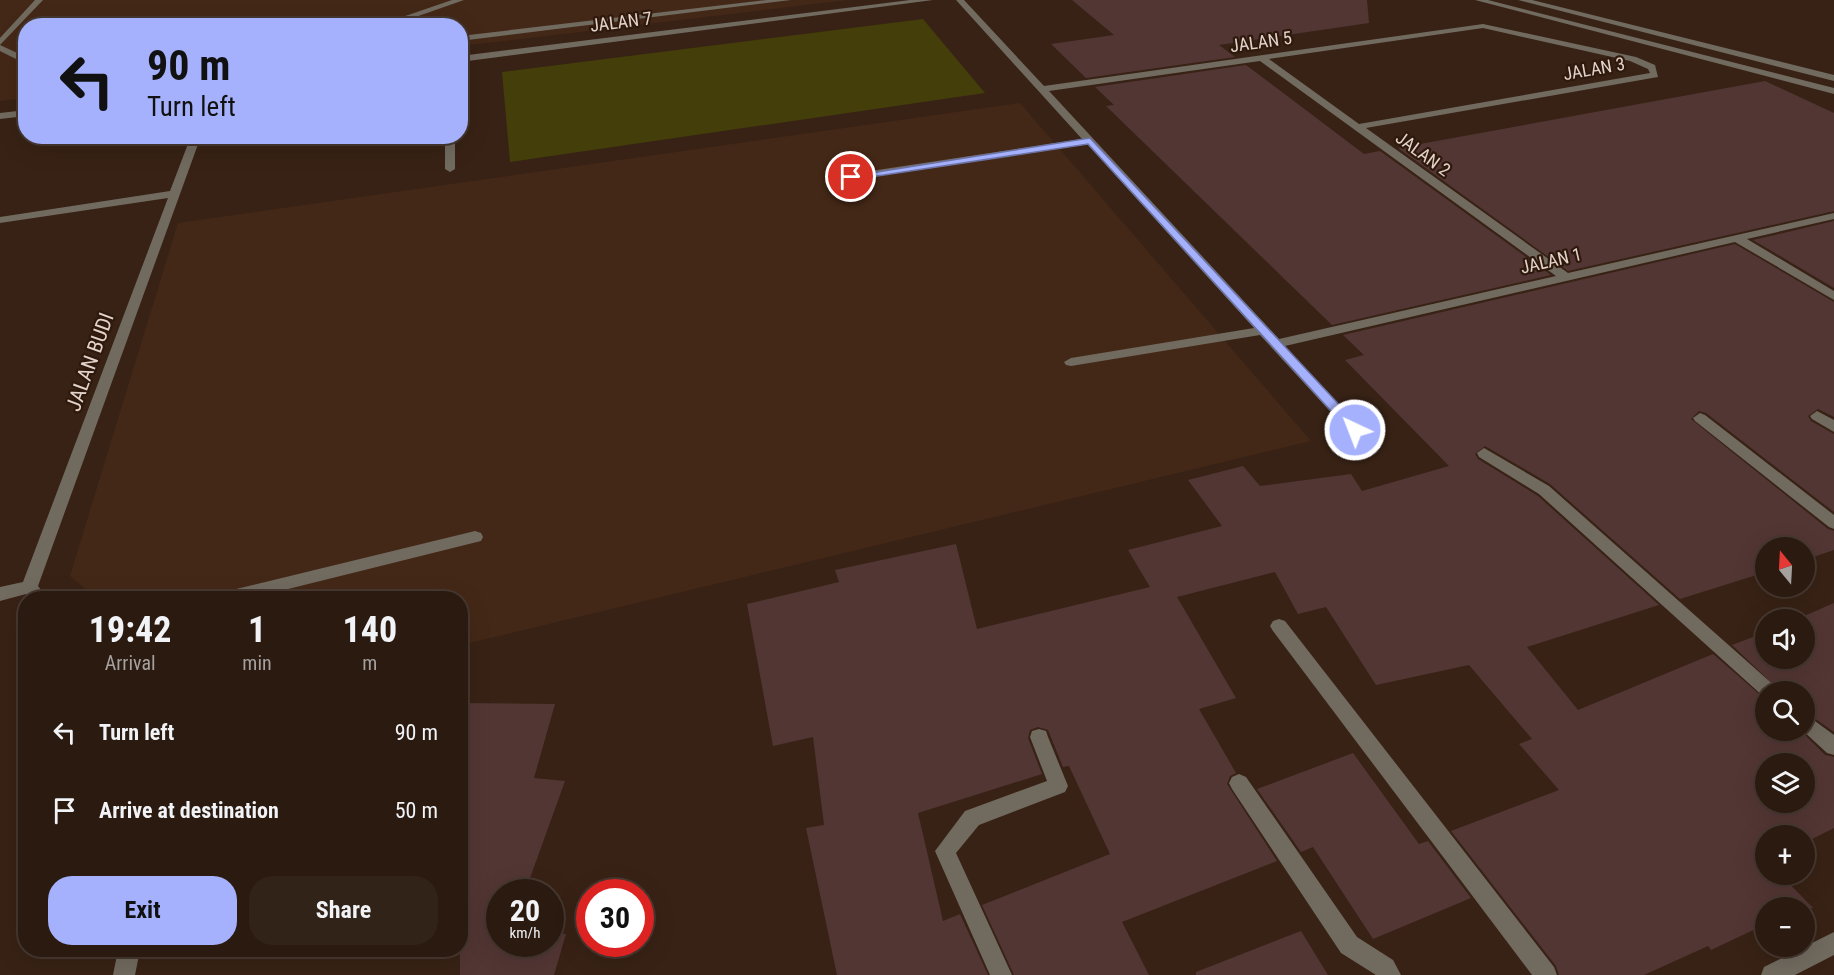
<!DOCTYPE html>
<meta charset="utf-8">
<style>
body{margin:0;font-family:"Roboto Condensed",sans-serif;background:#322319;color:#f1f3f6;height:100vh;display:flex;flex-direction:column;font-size:22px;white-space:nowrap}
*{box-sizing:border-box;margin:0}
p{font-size:20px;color:#a5a19f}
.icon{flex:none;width:33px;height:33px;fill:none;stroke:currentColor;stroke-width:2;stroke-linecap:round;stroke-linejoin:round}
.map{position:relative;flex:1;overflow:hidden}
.drawer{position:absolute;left:18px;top:591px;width:450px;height:366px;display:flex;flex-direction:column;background:#2a1a10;border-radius:24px;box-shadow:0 6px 24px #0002,0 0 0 2px #463830}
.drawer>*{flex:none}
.top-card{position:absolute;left:18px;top:18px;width:450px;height:126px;border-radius:24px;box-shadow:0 6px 24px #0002,0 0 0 2px #463830;background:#a5b1fc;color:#111;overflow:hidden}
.needle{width:39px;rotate:342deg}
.buttons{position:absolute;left:1755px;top:537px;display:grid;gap:12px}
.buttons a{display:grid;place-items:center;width:60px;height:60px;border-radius:50%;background:#2a1a10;box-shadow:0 6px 24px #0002,0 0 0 2px #463830;font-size:30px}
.speed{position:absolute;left:486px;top:879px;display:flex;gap:12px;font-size:30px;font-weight:700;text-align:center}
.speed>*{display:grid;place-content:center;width:78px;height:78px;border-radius:50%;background:#2a1a10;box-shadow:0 6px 24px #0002,0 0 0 2px #463830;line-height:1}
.speed small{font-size:15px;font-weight:400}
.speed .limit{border:9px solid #d22;background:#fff;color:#111}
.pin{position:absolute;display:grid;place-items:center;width:51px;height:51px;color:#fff;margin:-26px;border:3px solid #fff;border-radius:50%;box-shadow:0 2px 6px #0007}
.me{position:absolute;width:66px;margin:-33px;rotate:317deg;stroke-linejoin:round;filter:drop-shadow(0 0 4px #0008)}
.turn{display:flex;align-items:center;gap:21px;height:126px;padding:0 30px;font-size:27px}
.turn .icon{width:78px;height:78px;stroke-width:2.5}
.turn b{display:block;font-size:42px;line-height:51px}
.eta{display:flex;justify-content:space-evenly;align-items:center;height:102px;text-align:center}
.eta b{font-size:36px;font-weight:700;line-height:42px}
.cta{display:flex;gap:12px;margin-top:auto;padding:12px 30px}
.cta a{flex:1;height:69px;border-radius:24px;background:#a5b1fc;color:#111;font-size:24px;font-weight:700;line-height:69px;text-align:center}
.cta a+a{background:#322319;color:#f1f3f6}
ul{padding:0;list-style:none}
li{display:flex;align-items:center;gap:18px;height:78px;padding:0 30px}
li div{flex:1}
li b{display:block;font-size:22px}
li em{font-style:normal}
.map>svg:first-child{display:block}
.built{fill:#442817}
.green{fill:#433e0a}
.building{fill:#523634;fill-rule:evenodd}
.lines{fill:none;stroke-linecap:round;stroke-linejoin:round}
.minor{fill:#716a5f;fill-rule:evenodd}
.route{fill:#a5b1fc;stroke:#6b73a4;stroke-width:1.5}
.labels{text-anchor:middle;stroke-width:4.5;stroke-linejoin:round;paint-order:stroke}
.far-street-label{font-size:18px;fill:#e3d3cb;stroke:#2e190c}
.street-label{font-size:21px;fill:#e3d3cb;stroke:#2e190c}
</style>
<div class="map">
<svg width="1834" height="975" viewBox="0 0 1834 975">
<rect width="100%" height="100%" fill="#382215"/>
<g class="built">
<polygon points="0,0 848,0 461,46 460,26 26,26 25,98 0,101"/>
<polygon points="1020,103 1311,441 461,645 460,598 96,598 70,576 178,223"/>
</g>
<polygon class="green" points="923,19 985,93 510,162 502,72"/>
<g class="building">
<polygon points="1072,0 1367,0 1369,23 1219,45 1235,57 1086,78 1051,44 1114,35"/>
<polygon points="1246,65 1364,154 1380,151 1551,275 1332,325 1106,106 1114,105 1095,87"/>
<polygon points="1765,81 1834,113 1834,211 1568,271 1398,148"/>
<polygon points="1834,221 1834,288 1753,240"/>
<path d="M1735,244L1834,302V417L1818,409L1808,416L1811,421L1834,434V512L1706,413L1699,411L1691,419L1828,529L1834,531V550L1804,560V548H1766V572L1680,599L1550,484L1485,446L1475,454L1478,459L1538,496L1659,605L1527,647L1578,710L1713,654L1766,700V730H1800L1825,755L1834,757V828L1804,843V836H1766V874H1780L1813,908H1766V924L1711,950L1708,946L1644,975H1559L1556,966L1451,831L1559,790L1519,744L1532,739L1469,665L1376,685L1326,607L1298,614L1275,572L1177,597L1236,698L1199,709L1236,773L1230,776L1227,784L1277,861L1122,922L1149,975H1014L982,905L1110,854L1069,766L1063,767L1048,730L1038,727L1030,730L1028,738L1042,774L918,813L943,921L960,914L988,975H837L806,828L824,825L813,737L773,746L747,604L839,582L835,570L956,544L977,629L1150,587L1128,550L1222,526L1188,480L1243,466L1260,486L1351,474L1362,491L1449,466L1345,360L1364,355L1343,335ZM1766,764H1804V802H1766Z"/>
<polygon points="1834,603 1834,732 1804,711 1804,692 1781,692 1732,645 1766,632 1766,658 1804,658 1804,620 1795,620"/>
<polygon points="460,703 555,704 534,778 565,781 525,892 500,892 500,944 550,944 550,933 566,934 554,975 460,975"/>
<polygon points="1353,753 1419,844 1428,841 1471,898 1373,939 1313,847 1301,852 1257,789"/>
<polygon points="1301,931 1328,975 1196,975 1196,972"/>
</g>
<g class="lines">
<g class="minor">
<polygon points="35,0 43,0 0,45 26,57 26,64 0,51 0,38"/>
<polygon points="452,0 464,0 390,26 376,26"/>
<polygon points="767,0 791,0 460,41 460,36"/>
<polygon points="910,0 933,0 460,62 460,56"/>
<path d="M956,0H964L1044,86L1483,24L1636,57L1655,65L1658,77L1366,128L1568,273L1834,213V219L1747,239L1834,291V300L1735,242L1285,346L1360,427L1362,430L1355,435L1350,433L1260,335L1071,366L1066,365L1064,362L1071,358L1254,328L1087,144L847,179L846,177L851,174L1082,139ZM1483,28L1630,61L1648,69L1650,73L1359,124L1269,59ZM1260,61L1556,276L1279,339L1049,91Z"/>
<polygon points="1475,0 1488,0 1834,88 1834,94"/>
<polygon points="1518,0 1532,0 1834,75 1834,81"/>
<polygon points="26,110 26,116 0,119 0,113"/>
<polygon points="191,136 201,136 38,586 47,598 29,598 26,594 0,601 0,587 23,582 168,198 0,223 0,217 170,191"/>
<polygon points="445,136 455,136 455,169 450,172 445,169"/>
<polygon points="1817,411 1834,420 1834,432 1812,419 1810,416"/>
<polygon points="1700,413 1705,415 1834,515 1834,529 1829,527 1695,421 1693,418"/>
<polygon points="1484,448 1549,486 1776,687 1779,692 1766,692 1766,698 1764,697 1539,494 1479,457 1477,453"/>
<polygon points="475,531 481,533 483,537 481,541 252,598 220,598 222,593 228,591"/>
<polygon points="1279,619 1285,621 1554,967 1557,975 1532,975 1273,631 1270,626 1273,621"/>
<polygon points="1804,713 1834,735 1834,755 1827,753 1802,730 1804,730"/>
<polygon points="1039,729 1046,731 1048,737 1068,786 1065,792 979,825 956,853 1012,975 990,975 935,851 965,811 1047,781 1030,737 1032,731"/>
<polygon points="1239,774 1246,777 1357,937 1393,960 1401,975 1376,975 1341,953 1232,789 1229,783 1232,777"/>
<polygon points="1834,932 1834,955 1795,975 1761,975 1764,967"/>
<polygon points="118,950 140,950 135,975 113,975"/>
</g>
</g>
<polygon class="route" points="1090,138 1360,427 1360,433 1351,433 1088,144 851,180 846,177"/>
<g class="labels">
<g class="far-street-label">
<text transform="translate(621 22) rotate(-7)" y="6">JALAN 7</text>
<text transform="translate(1261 42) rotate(-8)" y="6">JALAN 5</text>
<text transform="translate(1594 69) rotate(-10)" y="6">JALAN 3</text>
<text transform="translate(1423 154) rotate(36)" y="6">JALAN 2</text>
<text transform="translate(1551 261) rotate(-13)" y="6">JALAN 1</text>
</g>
<g class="street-label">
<text transform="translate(90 362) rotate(-70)" y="7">JALAN BUDI</text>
</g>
</g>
</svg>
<div class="buttons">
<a><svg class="needle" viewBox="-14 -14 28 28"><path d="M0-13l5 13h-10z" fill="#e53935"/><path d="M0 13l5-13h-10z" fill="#a5a19f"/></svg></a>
<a><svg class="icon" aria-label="sound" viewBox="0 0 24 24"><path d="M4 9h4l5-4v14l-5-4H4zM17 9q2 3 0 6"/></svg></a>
<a><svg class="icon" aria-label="search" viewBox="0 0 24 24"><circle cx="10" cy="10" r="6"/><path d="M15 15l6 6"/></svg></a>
<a><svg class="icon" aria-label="layers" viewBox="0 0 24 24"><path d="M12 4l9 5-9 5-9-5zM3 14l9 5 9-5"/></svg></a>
<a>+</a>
<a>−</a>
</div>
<div class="speed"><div>20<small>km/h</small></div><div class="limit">30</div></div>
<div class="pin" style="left:851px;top:177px;background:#d93025"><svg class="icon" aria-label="arrive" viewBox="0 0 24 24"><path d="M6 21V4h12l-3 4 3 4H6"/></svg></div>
<svg class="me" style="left:1355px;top:430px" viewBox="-20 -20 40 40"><circle r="17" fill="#a5b1fc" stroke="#fff" stroke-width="3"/><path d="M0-11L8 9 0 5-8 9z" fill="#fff"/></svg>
<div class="top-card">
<div class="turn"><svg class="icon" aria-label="left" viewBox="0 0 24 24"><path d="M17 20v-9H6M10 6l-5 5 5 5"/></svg><div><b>90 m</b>Turn left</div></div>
</div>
<section class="drawer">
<div class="eta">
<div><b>19:42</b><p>Arrival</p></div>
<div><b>1</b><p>min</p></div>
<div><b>140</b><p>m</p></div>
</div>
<ul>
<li><svg class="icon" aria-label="left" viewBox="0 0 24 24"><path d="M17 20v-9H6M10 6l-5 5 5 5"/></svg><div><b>Turn left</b></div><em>90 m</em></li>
<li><svg class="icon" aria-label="arrive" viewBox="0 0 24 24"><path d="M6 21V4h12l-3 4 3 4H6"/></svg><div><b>Arrive at destination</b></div><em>50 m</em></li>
</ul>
<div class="cta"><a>Exit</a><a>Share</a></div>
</section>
</div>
